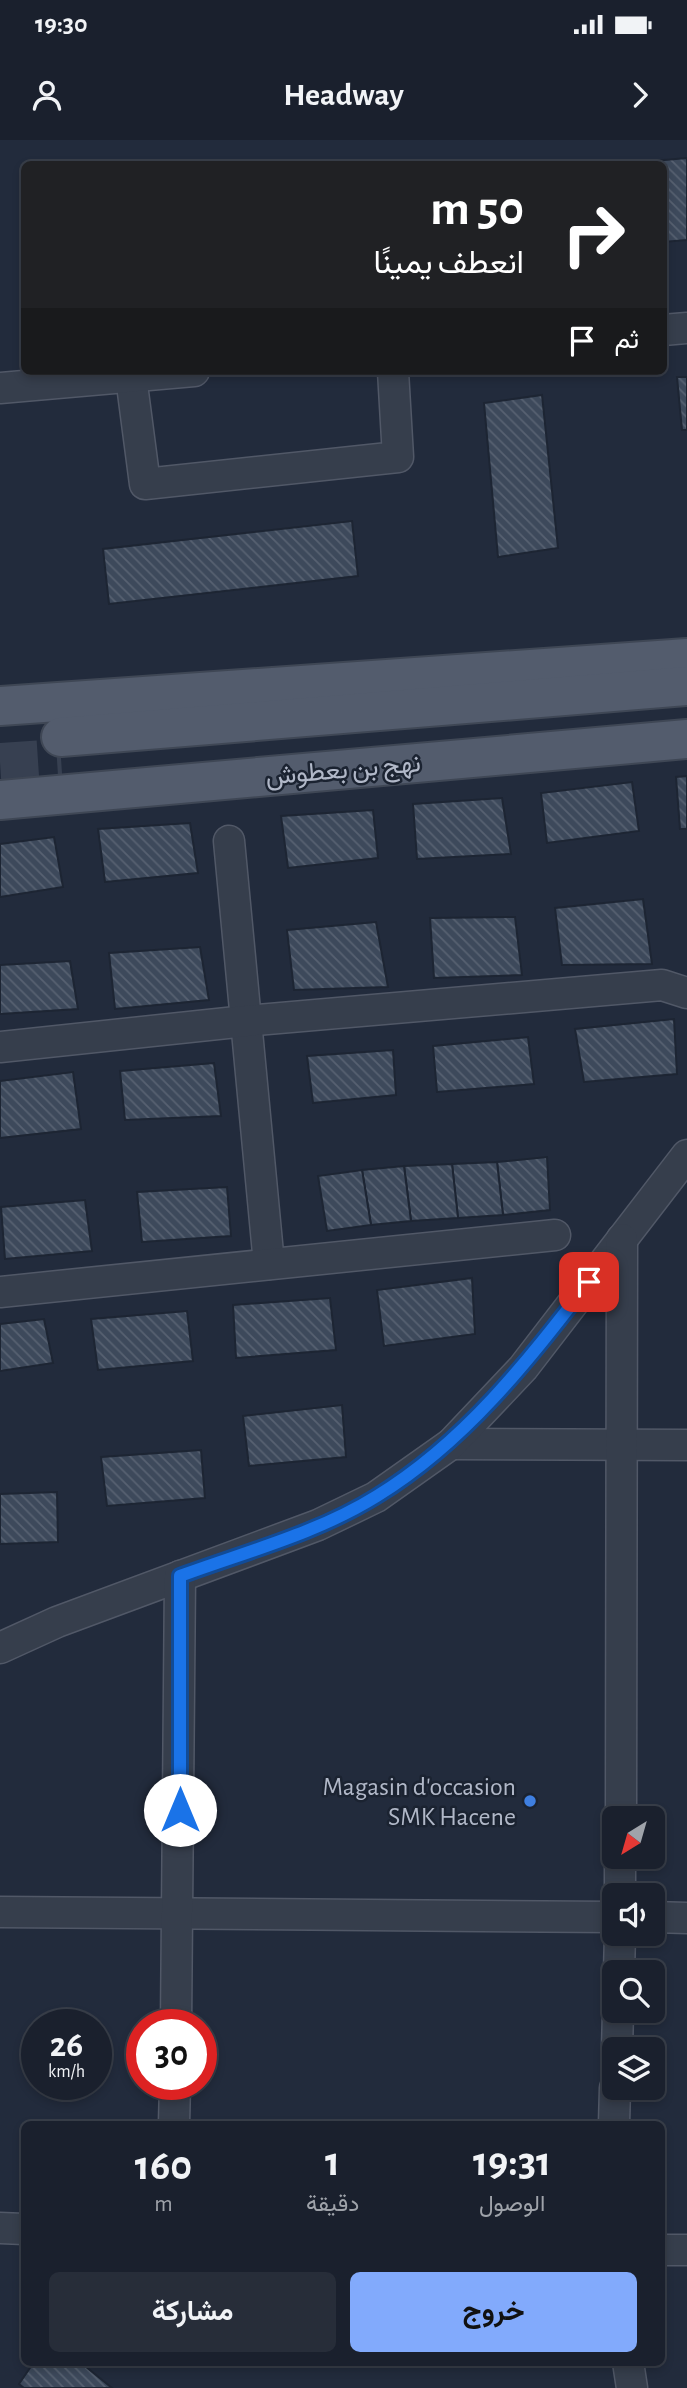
<!DOCTYPE html>
<html lang="ar">
<meta charset="utf-8">
<style>
body{margin:0;font-family:"Alegreya Sans",Vazirmatn,sans-serif;background:#272d39;color:#f1f3f6;direction:rtl;height:100vh;display:flex;flex-direction:column;font-size:26px;white-space:nowrap}
*{box-sizing:border-box;margin:0}
p{font-size:23px;color:#9fa3aa}
.icon{flex:none;width:38px;height:38px;fill:none;stroke:currentColor;stroke-width:2;stroke-linecap:round;stroke-linejoin:round}
.map{position:relative;flex:1;overflow:hidden;direction:ltr}
.side{position:absolute;left:21px;top:1981px;width:644px;height:245px;display:flex;flex-direction:column;background:#1a202d;border-radius:10px;box-shadow:0 4px 10px #0003,0 0 0 2px #383e49;direction:rtl}
.side>*{flex:none}
.guide{position:absolute;left:21px;top:21px;width:646px;height:214px;border-radius:10px;box-shadow:0 4px 10px #0003,0 0 0 2px #383e49;direction:rtl;background:#202124;color:#fff;overflow:hidden}
.needle{width:46px;rotate:217deg}
.buttons{position:absolute;left:602px;top:1666px;display:grid;gap:14px}
.buttons a{display:grid;place-items:center;width:63px;height:63px;border-radius:10px;background:#1a202d;box-shadow:0 4px 10px #0003,0 0 0 2px #383e49;font-size:35px}
.speed{position:absolute;left:21px;top:1869px;display:flex;gap:14px;font-size:35px;font-weight:700;text-align:center}
.speed>*{display:grid;place-content:center;width:91px;height:91px;border-radius:50%;background:#1a202d;box-shadow:0 4px 10px #0003,0 0 0 2px #383e49;line-height:1}
.speed small{font-size:18px;font-weight:400}
.speed .limit{border:10px solid #d22;background:#fff;color:#111}
.pin{position:absolute;display:grid;place-items:center;width:60px;height:60px;color:#fff;margin:-30px;border-radius:14px;box-shadow:0 4px 10px #0006}
.me{position:absolute;width:77px;margin:-38px;rotate:0deg;stroke-linejoin:round;filter:drop-shadow(0 0 5px #0008)}
.turn{display:flex;align-items:center;gap:24px;height:147px;padding:0 28px;font-size:32px}
.turn .icon{width:91px;height:91px;stroke-width:2.5}
.turn b{display:block;font-size:49px;line-height:60px}
.then{display:flex;align-items:center;height:66px;padding:0 28px;background:#0003;gap:14px;font-size:26px}
.eta{display:flex;justify-content:space-evenly;align-items:center;height:119px;text-align:center}
.eta b{font-size:42px;font-weight:700;line-height:49px}
.primary-button{display:flex;gap:14px;margin-top:auto;padding:14px 28px}
.primary-button a{flex:1;height:80px;border-radius:10px;background:#82aafc;color:#111;font-size:28px;font-weight:700;line-height:80px;text-align:center}
.primary-button a+a{background:#272d39;color:#f1f3f6}
.status{display:flex;justify-content:space-between;align-items:center;height:49px;padding:0 35px;background:#1a202d;direction:ltr}
.status svg{height:19px;fill:currentColor}
header{display:flex;justify-content:space-between;align-items:center;height:91px;padding:0 28px;background:#1a202d;font-size:32px;font-weight:700}
.map>svg:first-child{display:block}
.building{fill:url(#building-back-hatch);stroke:#1d2533;stroke-width:2}
.lines{fill:none;stroke-linecap:round;stroke-linejoin:round}
.primary-tunnel{stroke:#374051;stroke-width:38;stroke-dasharray:38 19;stroke-linecap:butt}
.street-casing{stroke:#515867;stroke-width:33}
.primary-casing{stroke:#3f4755;stroke-width:42}
.street{stroke:#363e4c;stroke-width:30}
.primary{stroke:#535c6d;stroke-width:38}
.route-casing{stroke:#114b97;stroke-width:18}
.route{stroke:#1a73e8;stroke-width:12}
.shop-dot{fill:#3f7fe0;stroke:#1b2331;stroke-width:2.5}
.labels{text-anchor:middle;stroke-width:5;stroke-linejoin:round;paint-order:stroke}
.street-label{font-size:26px;fill:#b1b8c8;stroke:#1b2331}
.poi-label{font-size:26px;fill:#b1b8c8;stroke:#1b2331;text-anchor:end}
</style>
<div class="status"><b>19:30</b><svg viewBox="0 0 49 12"><path d="M0 12V9h3v3zM5 12V6h3v6zM10 12V3h3v9zM15 12V0h3v12zM26 1h20v11H26zM47 4h2v5h-2z"/></svg></div>
<header><svg class="icon" aria-label="forward" viewBox="0 0 24 24"><path d="M9 5l7 7-7 7"/></svg>Headway<svg class="icon" aria-label="person" viewBox="0 0 24 24"><circle cx="12" cy="8" r="4"/><path d="M4 21q1-7 8-7t8 7"/></svg></header>
<div class="map">
<svg width="687" height="2248" viewBox="0 0 687 2248">
<defs>
<pattern id="building-back-hatch" width="6" height="6" patternUnits="userSpaceOnUse" patternTransform="scale(1.75)"><rect width="6" height="6" fill="#3d495b"/><path d="M-1 5l2 2M0 0l6 6M5-1l2 2" fill="none" stroke="#576171"/></pattern>
</defs>
<rect width="100%" height="100%" fill="#222b3c"/>
<g class="building">
<polygon points="687,18 687,100 663,102 663,24 631,23"/>
<polygon points="677,237 687,237 687,290 682,290"/>
<polygon points="542,255 558,408 498,417 484,263"/>
<polygon points="352,381 358,436 109,464 103,409"/>
<polygon points="687,636 687,689 680,689 676,637"/>
<polygon points="632,642 639,691 547,703 541,653"/>
<polygon points="502,658 511,714 417,719 413,664"/>
<polygon points="373,670 378,718 288,728 281,676"/>
<polygon points="190,683 198,733 105,742 98,689"/>
<polygon points="54,697 63,747 0,757 0,704"/>
<polygon points="643,759 652,824 562,825 555,768"/>
<polygon points="515,777 522,835 434,838 430,778"/>
<polygon points="376,782 388,847 294,850 287,790"/>
<polygon points="200,807 209,860 115,869 109,813"/>
<polygon points="70,821 78,869 0,874 0,825"/>
<polygon points="674,879 677,934 584,942 575,889"/>
<polygon points="528,897 534,944 437,952 433,906"/>
<polygon points="393,910 396,955 313,963 307,916"/>
<polygon points="214,923 221,976 125,980 120,931"/>
<polygon points="73,932 81,989 0,998 0,941"/>
<polygon points="547,1017 550,1070 503,1075 497,1022"/>
<polygon points="497,1022 503,1075 458,1078 452,1024"/>
<polygon points="452,1024 458,1078 411,1081 404,1026"/>
<polygon points="404,1026 411,1081 371,1085 362,1030"/>
<polygon points="362,1030 371,1085 327,1091 318,1036"/>
<polygon points="227,1047 231,1096 142,1102 137,1052"/>
<polygon points="85,1060 92,1111 5,1119 1,1067"/>
<polygon points="472,1138 475,1194 384,1206 377,1150"/>
<polygon points="330,1158 336,1210 236,1218 233,1165"/>
<polygon points="187,1171 193,1221 98,1230 91,1179"/>
<polygon points="44,1179 53,1223 0,1231 0,1184"/>
<polygon points="342,1265 346,1317 249,1326 243,1276"/>
<polygon points="201,1310 205,1358 107,1366 101,1317"/>
<polygon points="57,1352 58,1402 0,1404 0,1354"/>
<polygon points="34,2222 80,2222 112,2248 24,2248 19,2244"/>
</g>
<g class="lines">
<polyline class="primary-tunnel" points="0,622 61,618"/>
<defs>
<g id="street">
<polyline points="663,190 687,188"/>
<polyline points="131,237 145,344 398,317 393,231"/>
<polyline points="0,248 194,231"/>
<polyline points="229,701 269,1124"/>
<polyline points="0,907 246,881 662,845 687,853"/>
<polyline points="0,1152 555,1095"/>
<polyline points="451,1304 687,1305"/>
<polyline points="0,1508 57,1482 318,1385 376,1357 451,1304 523,1228 687,1015"/>
<polyline points="621,1678 622,1099"/>
<polyline points="620,1755 620,1717"/>
<polyline points="0,1772 614,1777"/>
<polyline points="653,1777 687,1778"/>
<polyline points="619,1832 620,1794"/>
<polyline points="176,1885 180,1436"/>
<polyline points="617,1909 618,1871"/>
<polyline points="174,1984 175,1944"/>
<polyline points="614,1984 615,1948"/>
<polyline points="0,2088 24,2089"/>
<polyline points="662,2110 687,2110"/>
<polyline points="628,2222 632,2248"/>
</g>
<g id="primary">
<polyline points="0,566 687,518"/>
<polyline points="61,597 687,546"/>
<polyline points="0,660 687,599"/>
</g>
</defs>
<use href="#street" class="street-casing"/>
<use href="#primary" class="primary-casing"/>
<use href="#street" class="street"/>
<use href="#primary" class="primary"/>
</g>
<g class="lines">
<defs>
<path id="route" d="M180,1670V1436C245,1412 318,1393 377,1356C465,1302 527,1222 589,1142"/>
</defs>
<use href="#route" class="route-casing"/>
<use href="#route" class="route"/>
</g>
<circle class="shop-dot" cx="530" cy="1661" r="7"/>
<g class="labels">
<g class="street-label">
<text transform="translate(343 629) rotate(-5)" y="9">نهج بن بعطوش</text>
</g>
<g class="poi-label">
<text x="516" y="1655">Magasin d'occasion<tspan x="516" dy="30">SMK Hacene</tspan></text>
</g>
</g>
</svg>
<div class="buttons">
<a><svg class="needle" viewBox="-14 -14 28 28"><path d="M0-13l5 13h-10z" fill="#e53935"/><path d="M0 13l5-13h-10z" fill="#9fa3aa"/></svg></a>
<a><svg class="icon" aria-label="sound" viewBox="0 0 24 24"><path d="M4 9h4l5-4v14l-5-4H4zM17 9q2 3 0 6"/></svg></a>
<a><svg class="icon" aria-label="search" viewBox="0 0 24 24"><circle cx="10" cy="10" r="6"/><path d="M15 15l6 6"/></svg></a>
<a><svg class="icon" aria-label="layers" viewBox="0 0 24 24"><path d="M12 4l9 5-9 5-9-5zM3 14l9 5 9-5"/></svg></a>
</div>
<div class="speed"><div>26<small>km/h</small></div><div class="limit">30</div></div>
<div class="pin" style="left:589px;top:1142px;background:#d93025"><svg class="icon" aria-label="arrive" viewBox="0 0 24 24"><path d="M6 21V4h12l-3 4 3 4H6"/></svg></div>
<svg class="me" style="left:180px;top:1670px" viewBox="-20 -20 40 40"><circle r="19" fill="#fff"/><path d="M0-13L10 11 0 6-10 11z" fill="#1a73e8"/></svg>
<div class="guide">
<div class="turn"><svg class="icon" aria-label="right" viewBox="0 0 24 24"><path d="M7 20v-9h11M14 6l5 5-5 5"/></svg><div><b>50 m</b>انعطف يمينًا</div></div>
<div class="then">ثم<svg class="icon" aria-label="arrive" viewBox="0 0 24 24"><path d="M6 21V4h12l-3 4 3 4H6"/></svg></div>
</div>
<section class="side">
<div class="eta">
<div><b>19:31</b><p>الوصول</p></div>
<div><b>1</b><p>دقيقة</p></div>
<div><b>160</b><p>m</p></div>
</div>
<div class="primary-button"><a>خروج</a><a>مشاركة</a></div>
</section>
</div>
